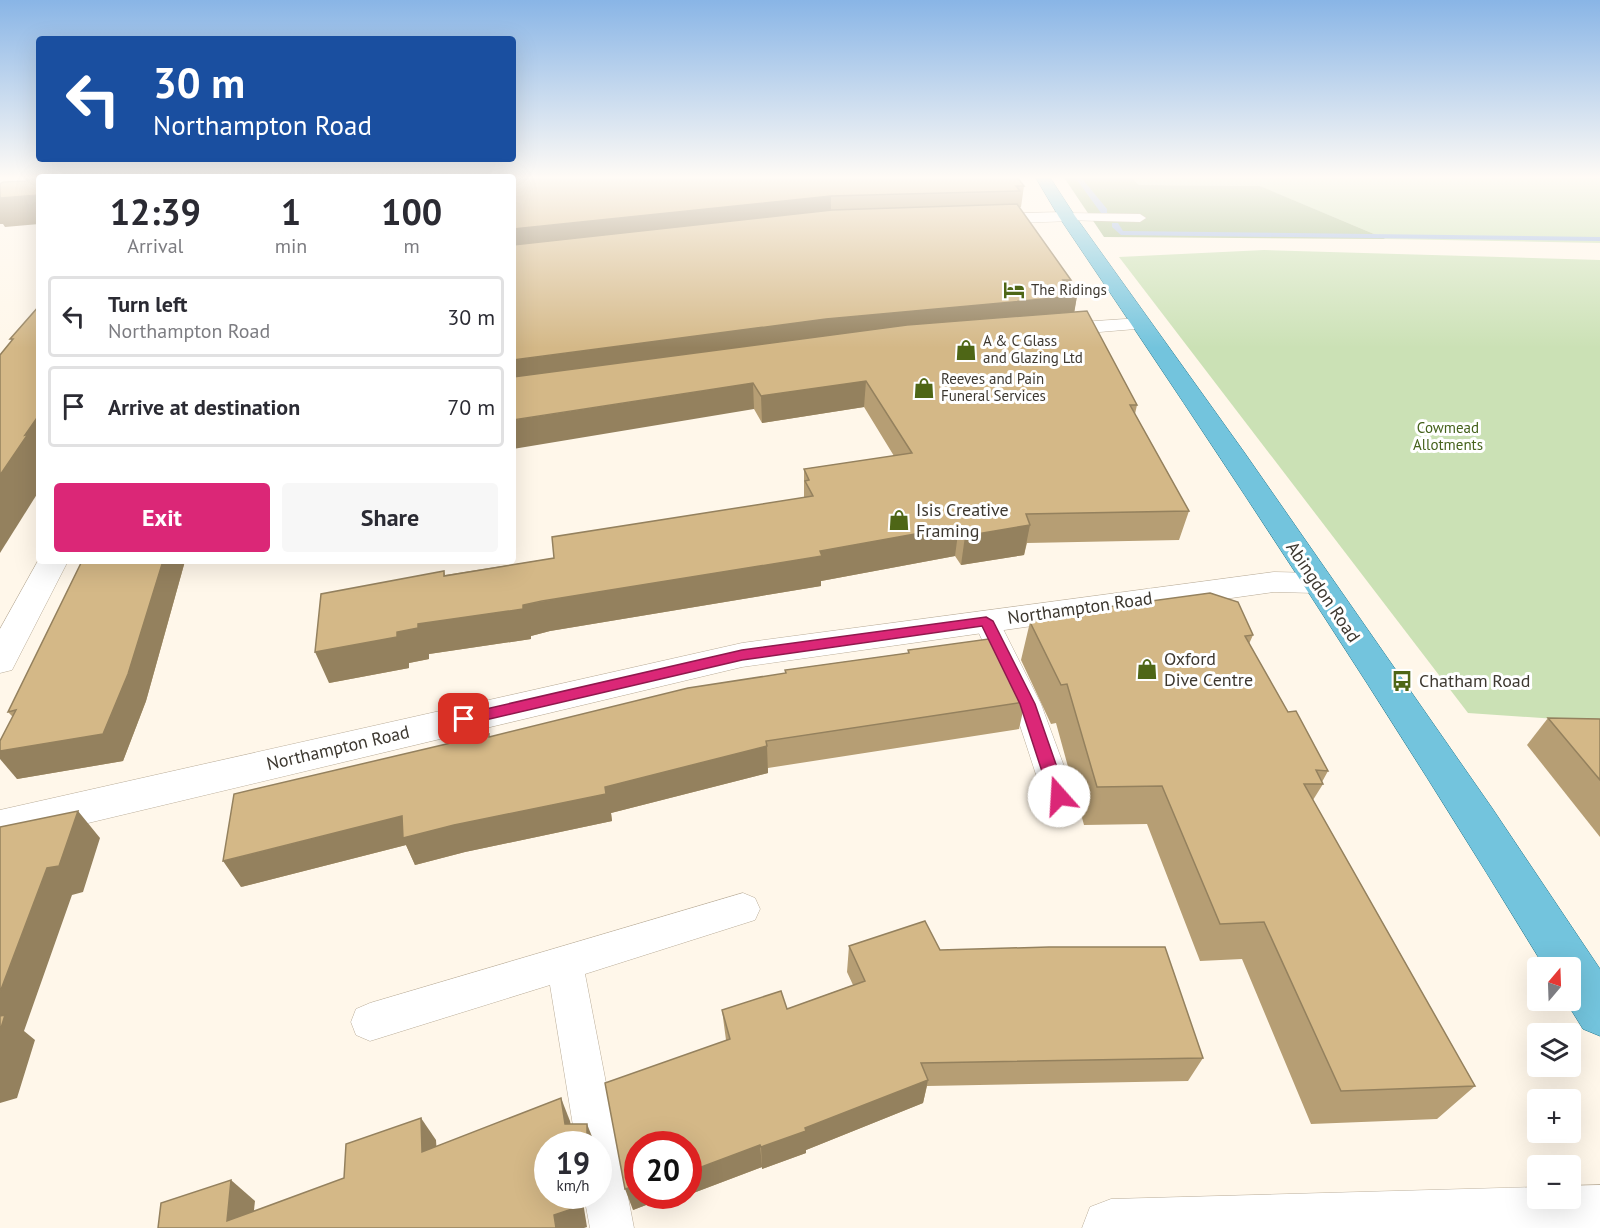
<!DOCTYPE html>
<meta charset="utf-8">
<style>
body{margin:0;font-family:"PT Sans",sans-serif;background:#f7f7f7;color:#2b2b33;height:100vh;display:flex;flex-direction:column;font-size:22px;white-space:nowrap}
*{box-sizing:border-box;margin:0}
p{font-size:20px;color:#7c7c81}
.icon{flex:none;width:33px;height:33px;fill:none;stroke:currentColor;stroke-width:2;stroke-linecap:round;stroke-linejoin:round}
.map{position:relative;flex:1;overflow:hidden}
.sheet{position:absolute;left:36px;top:174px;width:480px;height:390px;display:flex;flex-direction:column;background:#fff;border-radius:6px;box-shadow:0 6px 24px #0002}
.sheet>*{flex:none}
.top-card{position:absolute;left:36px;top:36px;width:480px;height:126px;border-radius:6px;box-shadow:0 6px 24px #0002;background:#1a4fa0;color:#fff;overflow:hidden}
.needle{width:39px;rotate:19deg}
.tools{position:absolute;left:1527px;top:957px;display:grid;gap:12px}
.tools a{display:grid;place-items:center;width:54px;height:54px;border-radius:6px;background:#fff;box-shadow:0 6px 24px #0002;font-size:30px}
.speed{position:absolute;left:534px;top:1131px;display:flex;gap:12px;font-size:30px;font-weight:700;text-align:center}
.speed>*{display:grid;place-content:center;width:78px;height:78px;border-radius:50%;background:#fff;box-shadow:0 6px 24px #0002;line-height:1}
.speed small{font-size:15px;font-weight:400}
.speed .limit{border:9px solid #d22;background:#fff;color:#111}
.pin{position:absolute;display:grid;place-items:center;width:51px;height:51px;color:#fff;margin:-26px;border-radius:12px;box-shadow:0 3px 9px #0006}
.me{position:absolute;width:66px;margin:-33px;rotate:341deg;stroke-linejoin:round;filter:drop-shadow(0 0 4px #0008)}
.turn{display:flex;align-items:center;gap:21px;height:126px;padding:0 18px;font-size:27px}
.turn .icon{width:78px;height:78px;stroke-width:2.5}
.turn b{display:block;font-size:42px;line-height:51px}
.eta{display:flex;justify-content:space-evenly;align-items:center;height:102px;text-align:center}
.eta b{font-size:36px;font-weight:600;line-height:42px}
.primary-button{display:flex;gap:12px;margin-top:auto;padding:12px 18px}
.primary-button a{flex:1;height:69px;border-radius:6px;background:#db2777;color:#fff;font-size:24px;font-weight:600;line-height:69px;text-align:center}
.primary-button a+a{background:#f7f7f7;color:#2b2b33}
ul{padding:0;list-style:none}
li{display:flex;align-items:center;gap:18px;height:81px;margin:0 12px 9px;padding:0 6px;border:3px solid #e1e1e2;border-radius:6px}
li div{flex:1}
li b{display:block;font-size:22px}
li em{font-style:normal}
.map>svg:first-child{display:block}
.green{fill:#cbe1b5}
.forest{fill:#a4bc8b}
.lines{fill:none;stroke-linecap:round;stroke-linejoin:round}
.stream{fill:#9cb6e4;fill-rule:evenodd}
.service-casing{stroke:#baad99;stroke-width:1}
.minor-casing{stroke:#baad99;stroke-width:1}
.primary-casing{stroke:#237a92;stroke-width:1}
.service{fill:#fff;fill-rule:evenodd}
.minor{fill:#fff;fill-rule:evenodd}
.primary{fill:#73c4dd;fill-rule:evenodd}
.wall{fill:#b69e74}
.shaded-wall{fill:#94815e}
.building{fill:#d4b887;stroke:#94815e;stroke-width:1.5}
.route{fill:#db2777;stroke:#8e194d;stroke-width:1.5}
.labels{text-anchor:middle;stroke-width:6;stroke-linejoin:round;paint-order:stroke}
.far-poi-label{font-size:15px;fill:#3d3830;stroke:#fff;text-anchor:start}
.far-park-label{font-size:15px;fill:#45621c;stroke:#fff}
.poi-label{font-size:18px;fill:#3d3830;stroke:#fff;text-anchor:start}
.street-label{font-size:18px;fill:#3d3830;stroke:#fff}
</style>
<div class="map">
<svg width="1600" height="1228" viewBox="0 0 1600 1228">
<rect width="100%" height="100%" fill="#fff7ea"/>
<g class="green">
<polygon points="1130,176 1600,176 1600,243 1386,239 1259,186 1139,185"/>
<polygon points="1264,250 1600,260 1600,722 1468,713 1119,257"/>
</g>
<polygon class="forest" points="1063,176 1130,176 1139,185 1260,186 1386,239 1104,237"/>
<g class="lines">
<g class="stream">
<polygon points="1074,176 1080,176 1107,209 1107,213 1101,213"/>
<polygon points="1112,223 1118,223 1123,231 1600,237 1600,241 1121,235 1112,227"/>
</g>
<defs>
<g id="service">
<polygon points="1067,213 1140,214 1146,218 1140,222 1062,220 1061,217"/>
<polygon points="986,612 995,615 999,621 1041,704 1075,796 1070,805 1059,809 1048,805 1043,796 1013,704 973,621 977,615"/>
<polygon points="743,893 755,898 760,909 755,920 585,974 634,1228 590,1228 584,1196 598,1196 598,1144 576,1144 550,985 370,1041 356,1035 351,1022 356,1009 370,1003"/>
</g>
<g id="minor">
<polygon points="1067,212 1075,217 1073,221 984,224 976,219 984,214"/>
<polygon points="1141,318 1148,320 1152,324 1148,328 1051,336 1043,335 1040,330 1043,325 1051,324"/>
<polygon points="39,559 39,561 68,561 12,670 0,673 0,629"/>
<polygon points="1274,572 1316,573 1327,576 1332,583 1327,590 1316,593 1274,592 742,667 0,844 0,810 742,643"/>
<polygon points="1600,1185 1600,1228 1082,1228 1090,1207 1111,1199 1538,1187 1538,1198 1570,1198 1570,1186"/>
</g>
<path id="primary" d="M1035,176H1049L1075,216L1244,452L1492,808L1600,969V1036L1583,1029L1565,1000H1570V968H1545C1390,713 1226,464 1059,217Z"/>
</defs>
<use href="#service" class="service-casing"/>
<use href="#minor" class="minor-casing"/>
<use href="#primary" class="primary-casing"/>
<use href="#service" class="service"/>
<use href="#minor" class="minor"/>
<use href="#primary" class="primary"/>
</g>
<g class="wall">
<polygon points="281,176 1024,186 1021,207 1019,207 1071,280 1069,287 1077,296 1074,312 1137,405 1135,414 1189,511 1179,540 1027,543 1024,555 961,565 955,556 821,581 821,586 550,631 531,636 531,639 429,654 429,659 409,663 409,668 329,683 444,571 445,575 554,558 804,497 804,469 894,456 864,407 762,423 754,409"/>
<polygon points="82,561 185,561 146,701 123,761 17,779 13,717 8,712"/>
<polygon points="1033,617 1253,635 1249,644 1288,712 1328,771 1322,782 1323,784 1313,800 1475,1086 1437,1119 1311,1124 1242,959 1200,961 1147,824 1084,825 1056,723 1051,724 1021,660 1030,622 1032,621"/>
<polygon points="908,650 1025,702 1019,729 768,768 768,773 611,813 612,821 465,852 415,865 406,845 241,887 490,737 785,673 785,670 908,653"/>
<polygon points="1548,718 1600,719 1600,837 1527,745"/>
<polygon points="849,946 940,950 1203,1058 1188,1081 927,1086 923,1103 806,1150 806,1153 762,1169 762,1167 688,1195 688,1144 688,1196 656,1208 654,1202 633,1210 726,1040 722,1010 787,1009 853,985 847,972"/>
</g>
<g class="shaded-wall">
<polygon points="226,176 258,176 257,177 225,177"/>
<polygon points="39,195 39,224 5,227 3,224 0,224 0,198"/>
<polygon points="831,196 831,217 513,252 513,229"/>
<polygon points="1077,296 1073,320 513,387 513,360 826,319"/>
<polygon points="866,381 864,407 762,423 761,396"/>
<polygon points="753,383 754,409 513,449 513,420"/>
<polygon points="39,415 39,491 0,553 0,475 25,435"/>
<polygon points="1030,525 1024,555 961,565 965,536"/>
<polygon points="959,526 955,556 821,581 821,586 550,631 531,636 531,639 429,654 429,659 409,663 409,668 329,683 315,652 397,632 418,624"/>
<polygon points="163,561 185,561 146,701 123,761 17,779 0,759 0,751"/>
<polygon points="767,746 768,773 611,813 612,821 465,852 415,865 406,845 241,887 223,861 402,816 605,787"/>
<polygon points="78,811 100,838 83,892 72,895 24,1031 35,1040 17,1098 0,1103 0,992 47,868"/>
<polygon points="928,1080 923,1103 806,1150 806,1153 762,1169 761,1147 805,1128"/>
<polygon points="561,1098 570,1121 574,1144 565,1124"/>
<polygon points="421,1118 436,1140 438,1174 422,1152"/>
<polygon points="587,1124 595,1144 587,1144"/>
<polygon points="760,1145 762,1167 688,1195 688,1172"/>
<polygon points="231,1180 255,1201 252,1228 227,1221"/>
<polygon points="638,1185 638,1196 688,1196 656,1208 654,1202 633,1210 625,1189"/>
<polygon points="576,1196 583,1196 582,1196 587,1227 584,1228 556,1228 554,1215"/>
</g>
<g class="building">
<polygon points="27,176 226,176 225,177 39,177 39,195 0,198 0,184 3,182 27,181"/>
<polygon points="281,176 1016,176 1024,186 1016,186 1020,191 831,196 513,229 513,177 280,177"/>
<polygon points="1017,204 1071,280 1063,280 1077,296 826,319 513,360 513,245 832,210"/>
<polygon points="39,306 39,415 25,435 28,434 0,475 0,355 13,339 10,339"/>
<polygon points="1087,311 1137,405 1130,405 1189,511 1026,514 1030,525 965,536 959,526 820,551 822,556 542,601 523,605 523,609 418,624 418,628 397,632 397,637 315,652 321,594 444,571 444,576 554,558 552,537 813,496 805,481 809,480 804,469 912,453 866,381 761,396 753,383 513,420 513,377 907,325"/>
<polygon points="82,561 163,561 128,674 103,734 0,751 0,741 16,710 8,712"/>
<polygon points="1210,593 1238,602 1253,635 1245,636 1288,712 1296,711 1328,771 1316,770 1323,784 1304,784 1475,1086 1341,1091 1264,922 1220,924 1162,786 1097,787 1067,684 1061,685 1030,622 1035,621 1033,617"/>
<polygon points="996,638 1017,678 1025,702 766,741 767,746 605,787 606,794 454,825 403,838 402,816 223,861 234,794 489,734 489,737 688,688 786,673 785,670 909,653 908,650"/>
<polygon points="1548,718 1600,719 1600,780"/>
<polygon points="78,811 59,866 47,868 0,992 0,827"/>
<polygon points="925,921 940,950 1049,947 1165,947 1203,1058 921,1063 928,1080 805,1128 806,1131 761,1147 760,1145 688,1172 688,1144 638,1144 638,1185 625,1189 605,1083 730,1039 722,1010 781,991 787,1009 865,981 849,946"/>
<polygon points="5,1015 0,1031 0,1016"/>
<polygon points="561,1098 565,1124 587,1124 587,1144 548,1144 548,1196 576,1196 578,1207 554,1215 556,1228 158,1228 161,1203 231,1180 227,1221 344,1178 346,1144 421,1118 422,1152"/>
</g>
<linearGradient id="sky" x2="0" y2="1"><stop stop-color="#89b5e6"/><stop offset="0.51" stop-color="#fffbf6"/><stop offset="1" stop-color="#fffbf6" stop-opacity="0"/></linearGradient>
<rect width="1600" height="348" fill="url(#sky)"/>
<polygon class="route" points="986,617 993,621 1035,704 1067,796 1065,800 1059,802 1053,800 1050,796 1020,704 982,626 742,660 464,725 458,723 456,719 458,715 464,714 742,650"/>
<defs>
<symbol id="hotel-bare" viewBox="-9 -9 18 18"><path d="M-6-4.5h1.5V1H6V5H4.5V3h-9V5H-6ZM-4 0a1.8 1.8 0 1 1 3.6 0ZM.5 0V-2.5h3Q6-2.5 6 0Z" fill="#4e6616" stroke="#fff" stroke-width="2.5" paint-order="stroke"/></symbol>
<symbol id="shop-bare" viewBox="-9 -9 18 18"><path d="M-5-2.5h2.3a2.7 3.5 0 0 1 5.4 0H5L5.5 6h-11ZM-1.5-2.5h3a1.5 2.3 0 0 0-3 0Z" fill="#4e6616" stroke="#fff" stroke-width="2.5" paint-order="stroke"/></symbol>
<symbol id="bus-bare" viewBox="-9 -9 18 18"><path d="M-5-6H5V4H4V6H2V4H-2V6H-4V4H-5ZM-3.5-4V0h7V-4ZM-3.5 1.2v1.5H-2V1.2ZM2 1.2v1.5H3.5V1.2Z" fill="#4e6616" stroke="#fff" stroke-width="2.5" paint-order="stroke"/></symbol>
</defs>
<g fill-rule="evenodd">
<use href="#hotel-bare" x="999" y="275" width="30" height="30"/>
<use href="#shop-bare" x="951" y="335" width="30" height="30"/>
<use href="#shop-bare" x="909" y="373" width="30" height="30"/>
<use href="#shop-bare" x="884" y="505" width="30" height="30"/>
<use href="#shop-bare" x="1132" y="654" width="30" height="30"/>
<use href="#bus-bare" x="1387" y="666" width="30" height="30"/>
</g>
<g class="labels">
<g class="far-poi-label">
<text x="1031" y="295">The Ridings</text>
<text x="983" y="346">A &amp; C Glass<tspan x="983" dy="17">and Glazing Ltd</tspan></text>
<text x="941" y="384">Reeves and Pain<tspan x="941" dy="17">Funeral Services</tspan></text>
</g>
<g class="far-park-label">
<text x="1448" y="433">Cowmead<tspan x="1448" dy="17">Allotments</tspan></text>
</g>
<g class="poi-label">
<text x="916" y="516">Isis Creative<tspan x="916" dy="21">Framing</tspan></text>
<text x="1164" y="665">Oxford<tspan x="1164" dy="21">Dive Centre</tspan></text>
<text x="1419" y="687">Chatham Road</text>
</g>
<g class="street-label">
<text transform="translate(1323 592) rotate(56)" y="6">Abingdon Road</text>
<text transform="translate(1080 608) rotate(-8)" y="6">Northampton Road</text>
<text transform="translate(338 748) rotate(-13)" y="6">Northampton Road</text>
</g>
</g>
</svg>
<div class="tools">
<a><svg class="needle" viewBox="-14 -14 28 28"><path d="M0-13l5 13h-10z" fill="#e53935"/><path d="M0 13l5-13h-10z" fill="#7c7c81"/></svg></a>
<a><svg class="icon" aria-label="layers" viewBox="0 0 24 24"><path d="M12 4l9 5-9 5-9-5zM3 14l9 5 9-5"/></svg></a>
<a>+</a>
<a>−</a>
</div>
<div class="speed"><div>19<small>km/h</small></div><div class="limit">20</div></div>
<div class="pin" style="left:464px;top:719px;background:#d93025"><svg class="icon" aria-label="arrive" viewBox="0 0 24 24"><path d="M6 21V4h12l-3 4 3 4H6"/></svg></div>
<svg class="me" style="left:1059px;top:796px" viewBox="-20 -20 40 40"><circle r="19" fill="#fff"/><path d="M0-13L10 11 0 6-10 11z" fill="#db2777"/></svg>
<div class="top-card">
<div class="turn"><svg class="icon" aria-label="left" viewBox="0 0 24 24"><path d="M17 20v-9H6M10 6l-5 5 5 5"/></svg><div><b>30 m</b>Northampton Road</div></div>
</div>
<section class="sheet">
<div class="eta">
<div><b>12:39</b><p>Arrival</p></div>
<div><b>1</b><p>min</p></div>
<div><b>100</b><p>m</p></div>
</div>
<ul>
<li><svg class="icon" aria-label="left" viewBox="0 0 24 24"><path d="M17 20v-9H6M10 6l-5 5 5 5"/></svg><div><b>Turn left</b><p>Northampton Road</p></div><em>30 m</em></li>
<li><svg class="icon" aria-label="arrive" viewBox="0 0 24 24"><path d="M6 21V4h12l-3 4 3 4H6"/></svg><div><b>Arrive at destination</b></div><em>70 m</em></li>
</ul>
<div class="primary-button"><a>Exit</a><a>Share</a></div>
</section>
</div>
